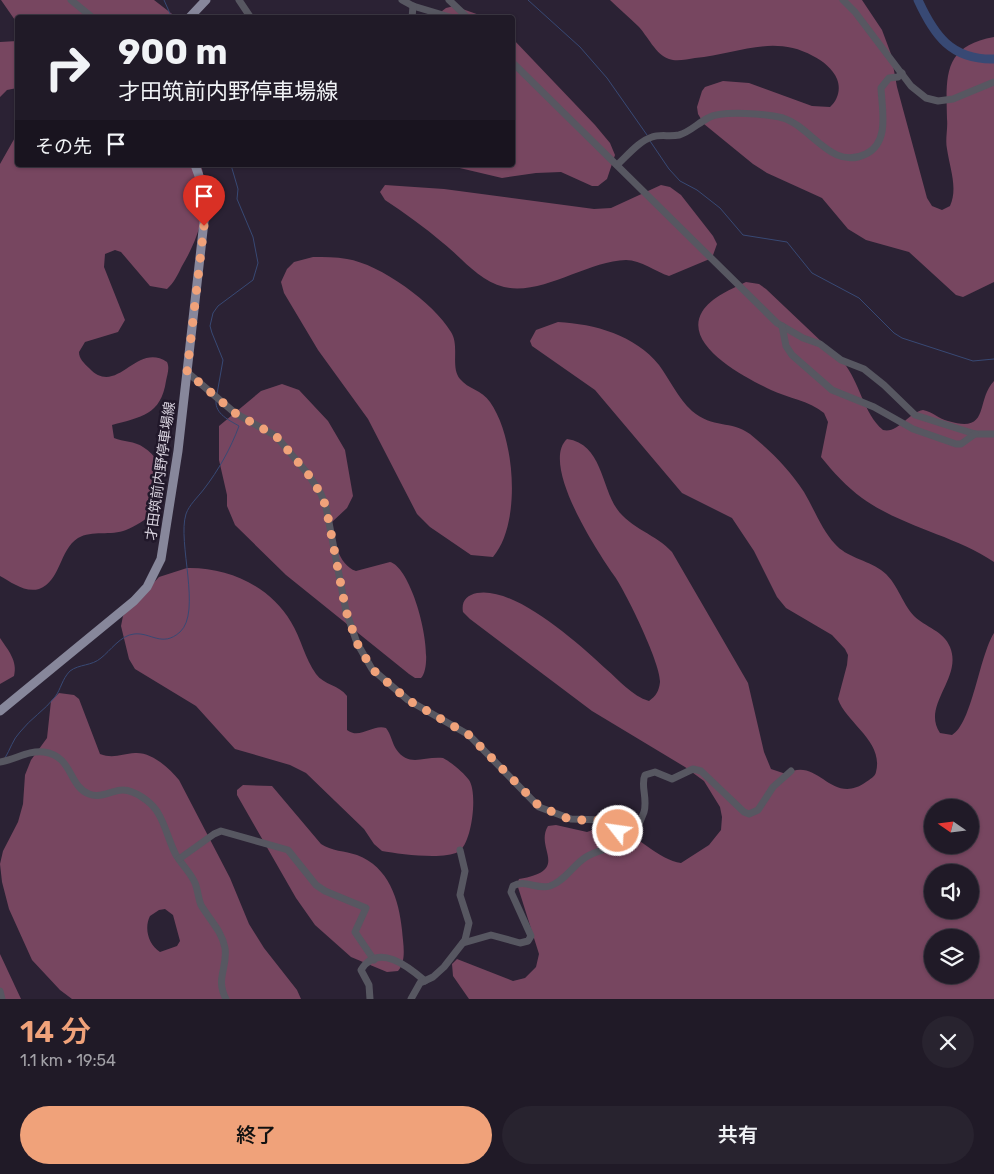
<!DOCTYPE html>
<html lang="ja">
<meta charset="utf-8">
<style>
body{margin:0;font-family:Rubik,"Noto Sans JP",sans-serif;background:#28232f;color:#f1f3f6;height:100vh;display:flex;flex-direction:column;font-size:19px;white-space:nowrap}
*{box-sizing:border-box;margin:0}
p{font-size:16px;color:#a2a1a7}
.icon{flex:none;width:28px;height:28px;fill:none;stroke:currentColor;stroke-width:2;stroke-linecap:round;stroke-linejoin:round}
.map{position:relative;height:999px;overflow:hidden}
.sheet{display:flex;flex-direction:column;background:#201a27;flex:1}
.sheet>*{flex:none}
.top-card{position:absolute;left:15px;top:15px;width:500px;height:152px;border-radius:5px;box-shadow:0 1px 4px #0004,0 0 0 1px #3d3844;background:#201a27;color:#f1f3f6;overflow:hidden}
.needle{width:32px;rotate:284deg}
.tools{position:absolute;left:924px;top:799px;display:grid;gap:10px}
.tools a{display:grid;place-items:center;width:55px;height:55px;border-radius:50%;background:#201a27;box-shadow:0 1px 4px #0004,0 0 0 1px #3d3844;font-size:25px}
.pin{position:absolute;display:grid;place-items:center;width:42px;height:42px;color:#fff;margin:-51px -21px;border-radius:50% 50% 50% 0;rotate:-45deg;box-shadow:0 0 5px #0007}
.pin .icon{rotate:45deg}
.me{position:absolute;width:55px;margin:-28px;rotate:300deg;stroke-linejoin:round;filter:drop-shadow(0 0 4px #0008)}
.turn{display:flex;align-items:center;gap:18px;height:105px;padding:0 20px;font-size:22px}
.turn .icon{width:65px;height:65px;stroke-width:2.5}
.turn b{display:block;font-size:35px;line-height:42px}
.then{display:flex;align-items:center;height:48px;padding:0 20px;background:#0003;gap:10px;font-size:19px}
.round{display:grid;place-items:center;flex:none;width:52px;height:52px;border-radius:26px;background:#28232f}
.overview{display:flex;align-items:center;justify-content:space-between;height:85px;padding:0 20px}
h1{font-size:30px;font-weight:600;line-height:38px;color:#f0a27a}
.action{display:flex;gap:10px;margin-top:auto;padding:10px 20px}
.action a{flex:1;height:58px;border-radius:30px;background:#f0a27a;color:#111;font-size:20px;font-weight:600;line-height:58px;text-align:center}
.action a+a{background:#28232f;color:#f1f3f6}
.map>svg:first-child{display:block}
.forest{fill:#774660;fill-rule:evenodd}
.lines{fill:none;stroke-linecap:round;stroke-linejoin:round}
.stream{stroke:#384974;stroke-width:1}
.river{stroke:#384974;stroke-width:9}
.minor{stroke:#575761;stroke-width:7}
.major{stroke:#87879b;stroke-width:9}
.route{stroke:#f0a27a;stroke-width:9;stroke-dasharray:0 16.2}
.labels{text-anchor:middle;stroke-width:5;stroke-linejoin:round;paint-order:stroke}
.street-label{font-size:14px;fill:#d8d2de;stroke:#21182a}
</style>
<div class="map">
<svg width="994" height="999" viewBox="0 0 994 999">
<rect width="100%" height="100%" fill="#2b2234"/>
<g class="forest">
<polygon points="1,0 154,0 176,17 18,18 17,23"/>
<path d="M610,0H862L882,30L891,54L897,87L927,198L932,206L942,210L950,206C958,188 950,169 947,149C945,140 948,129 947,119C946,76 943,46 994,37V282L963,297L956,295L909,252L866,240L848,229L822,198L767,173L753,164L704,124L698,114L697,107L702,91L705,87L723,81L749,83L812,106L830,107C838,100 841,89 837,79C833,69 823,61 813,56C773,34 737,54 695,58C687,59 677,62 669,59C656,55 647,35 638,26C629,17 619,9 610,0Z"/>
<polygon points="454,6 485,17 433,18 446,8"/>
<polygon points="513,39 595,125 610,143 615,155 607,179 598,186 592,186 561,172 536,173 502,178 447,165 512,165"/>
<polygon points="17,41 17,88 7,90 0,97 0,42"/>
<path d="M17,134L18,165H201C211,200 200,236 182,266C178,274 174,283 167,289L150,286L121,252L115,250L105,254L104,267L125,320L118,332L85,342L79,352C79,359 84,363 89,368C117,398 136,341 167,362C170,368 167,375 166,381C161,415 141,417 112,425L114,438C123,442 135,441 143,447C166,461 170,492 152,513C146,520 135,526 126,530C111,536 92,530 78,538C59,550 61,581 39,589C25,593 11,582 0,576V164Z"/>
<path d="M385,185L444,189L594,209L611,208L661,185L670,187L681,195L713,236L717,244L712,258L669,276C656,272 641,260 626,260C587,261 542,296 504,287C479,281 462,258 443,243C424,227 405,213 385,200L380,192Z"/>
<path d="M313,257C324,257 336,257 347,259C380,264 434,303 451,332C460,346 450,367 460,379C468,389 482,390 490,402C515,437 522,523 493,557L471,555L430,527L417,514L368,419L318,350L284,293L281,282L287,269L294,262Z"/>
<path d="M746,282L759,284L766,289L843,362C860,382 863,413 883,430C898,434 909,412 923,410C933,412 939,419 948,421C991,434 975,401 994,381V562C954,535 902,527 862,498C847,487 833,472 821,457L828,422L824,413C810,401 788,398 771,390C748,379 682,346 702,312C711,297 732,289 746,282Z"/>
<path d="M558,322C595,324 635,335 659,365C670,380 678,398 692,411C713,429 731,420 750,434C771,451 790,470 804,492C814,509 822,530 835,544C846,557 867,560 881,570C897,581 901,602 914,616C925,627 944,631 950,647C963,678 921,705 940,733L952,735C972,724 979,657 994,633V999H469L453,976L452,964L457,959L513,981L525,978L536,967L539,954L517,884L519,879C572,870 534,849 548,826L556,825L587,832L609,824C634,832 660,861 681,863L709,845L721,830L722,817L720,807L704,781L685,767L592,711L470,619L463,612C461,601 467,595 477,593C515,586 579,644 606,669C619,680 632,696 649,701C656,696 659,691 660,682C661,664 625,590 613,574C597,551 540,464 567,439C602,444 601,486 617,509C630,528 657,535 672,552L748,683L764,752L771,769L786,774C818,755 831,807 866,782C870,779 875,777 876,772C884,741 846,723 838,699L847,665L848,655L845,649L832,635L786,608L777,597L754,551L732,518L682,493L595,390L532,346L530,341L536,330ZM932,808H970V845H932ZM932,872H970V910H932ZM932,938H970V975H932Z"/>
<path d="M282,384L299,390L328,421L345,450L353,496L347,508L332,522C333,538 338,565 356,571L390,562C413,568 437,661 421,678H415L409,674L286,575L235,525L227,506V495L219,460V426L261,391Z"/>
<path d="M187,568C228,567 270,586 291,622C301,638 305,659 316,674C324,685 339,685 347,696V730C360,740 372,724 386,728C391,734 392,743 396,749C409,768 423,756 443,758C451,762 464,773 469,780C478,793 472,845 458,852C443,860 399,854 382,851L374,844L364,829L306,773L290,765L235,749L196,706L135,669L129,659L121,626L123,616L159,577Z"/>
<path d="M0,638C8,650 18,661 14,676L0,684Z"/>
<path d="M59,693L74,695L79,699L100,754C113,759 122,754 135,753C152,752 169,768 179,780L230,878L249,924L264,948L297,990L301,999H72L60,990L32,960L9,909L2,882L0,864L3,851L18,822L23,804L25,775L31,760L47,738L51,701ZM165,909L173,915L180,941L177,946L160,952C148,944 144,928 150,916L159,910Z"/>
<path d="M243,785L272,786L321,844C331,851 345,851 357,855C389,867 399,900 402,930C403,944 407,960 398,971L387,972L351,957L315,925L296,898L237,795V790Z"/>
<polygon points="0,954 21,999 0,999"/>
</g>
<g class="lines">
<g class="stream">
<polyline points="164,0 172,18"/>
<polyline points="528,0 580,47 607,78 647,135"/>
<polyline points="650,141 669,169 680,181 697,190 720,208 743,235 787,242 812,273 859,298 894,333 902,338 973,361 994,359"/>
<polyline points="217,394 223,360 212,333 210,326 213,313 218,306 253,280 258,263 253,237 237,199 238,189 231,165"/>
<path d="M5,758C10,750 13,739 20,732C30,719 45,710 55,697C61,689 62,679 70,671C79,664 92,666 101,658C110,651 121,635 134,634C151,632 162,648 180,632C202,612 177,542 186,514C189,505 198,497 204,489C218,471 231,448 239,426C229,420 215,414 216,401"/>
</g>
<path class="river" d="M918,0C934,35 951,60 994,59"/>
<g class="minor">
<polyline points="71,0 93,18"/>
<polyline points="239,0 251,18"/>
<polyline points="402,0 413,6 453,18"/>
<polyline points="449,0 468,18"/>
<polyline points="843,0 855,12 911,86 926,98 938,101 953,99 994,82"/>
<polyline points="412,18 413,6"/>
<polyline points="512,62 777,323 803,338 820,344 841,360 864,369 884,385 915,415 975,434 994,434"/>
<path d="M617,165C627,156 639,141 652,137C660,134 670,137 679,135C690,132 698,123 708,118C722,110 768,114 783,118C812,127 831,171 866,154C890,142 882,110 881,88L889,78L898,77L902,73"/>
<polyline points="782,326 786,346 792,355 832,390 874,407 913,429 956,444 961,444 975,434"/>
<polyline points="187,372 235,413 276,436 308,474 321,494 326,507 346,611 357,643 372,669 408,700 469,735 539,807 571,819 604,820 628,838"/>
<path d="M0,762C15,760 28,750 44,752C73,756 68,786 89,794C104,800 116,785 132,792C141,795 153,804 158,813C166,826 169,842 176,855C182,865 191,873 195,883C198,890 198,898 201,905C209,919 222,931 225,948C228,968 215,978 226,999"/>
<polyline points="179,859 214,834 221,831 288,850 316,885 325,891 366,908 355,932 374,960"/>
<path d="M463,943L491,935L520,943L528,941L531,936L511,892L513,886C525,879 537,890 550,886C565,881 573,865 586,857C600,848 620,848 631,836C637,830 641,820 644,812C648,798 640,785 645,775L655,772L672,779L693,769L701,771L744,812L749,814L758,810L773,787L791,771"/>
<polyline points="0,991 2,999"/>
<path d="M370,999L369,985L361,970C378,942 409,967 425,981"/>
<polyline points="411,999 420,983 433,977 444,967 465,940 469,923 460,895 465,871 460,850"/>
</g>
<g class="major">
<polyline points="189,18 206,0"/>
<polyline points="0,711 134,601 147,587 161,559 178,451 205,213 202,184 195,165"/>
</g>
</g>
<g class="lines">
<polyline class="route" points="204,226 187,372 235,413 276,436 308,474 321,494 326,507 346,611 357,643 372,669 408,700 469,735 539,806 571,820 604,820 618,831"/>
</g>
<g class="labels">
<g class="street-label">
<text transform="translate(160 471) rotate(-82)" y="5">才田筑前内野停車場線</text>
</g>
</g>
</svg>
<div class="tools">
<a><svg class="needle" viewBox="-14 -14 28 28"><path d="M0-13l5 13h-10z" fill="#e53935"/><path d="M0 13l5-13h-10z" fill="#a2a1a7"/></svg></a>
<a><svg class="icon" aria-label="sound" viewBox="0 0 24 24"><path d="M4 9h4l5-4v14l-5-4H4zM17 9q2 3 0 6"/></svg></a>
<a><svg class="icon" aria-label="layers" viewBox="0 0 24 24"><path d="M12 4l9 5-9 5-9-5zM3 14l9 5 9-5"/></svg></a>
</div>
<div class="pin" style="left:204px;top:226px;background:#d93025"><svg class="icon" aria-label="arrive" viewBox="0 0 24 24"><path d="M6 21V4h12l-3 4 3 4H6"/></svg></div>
<svg class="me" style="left:618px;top:831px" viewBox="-20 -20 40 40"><circle r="17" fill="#f0a27a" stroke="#fff" stroke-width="3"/><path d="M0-11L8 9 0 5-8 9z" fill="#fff"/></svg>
<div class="top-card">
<div class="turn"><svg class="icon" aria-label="right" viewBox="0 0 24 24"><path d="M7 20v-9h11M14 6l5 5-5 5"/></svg><div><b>900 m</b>才田筑前内野停車場線</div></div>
<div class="then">その先<svg class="icon" aria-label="arrive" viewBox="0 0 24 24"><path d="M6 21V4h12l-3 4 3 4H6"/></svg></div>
</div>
</div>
<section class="sheet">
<div class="overview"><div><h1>14 分</h1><p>1.1 km · 19:54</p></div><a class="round"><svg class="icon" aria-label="close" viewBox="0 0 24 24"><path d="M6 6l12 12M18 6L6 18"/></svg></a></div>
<div class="action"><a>終了</a><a>共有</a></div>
</section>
